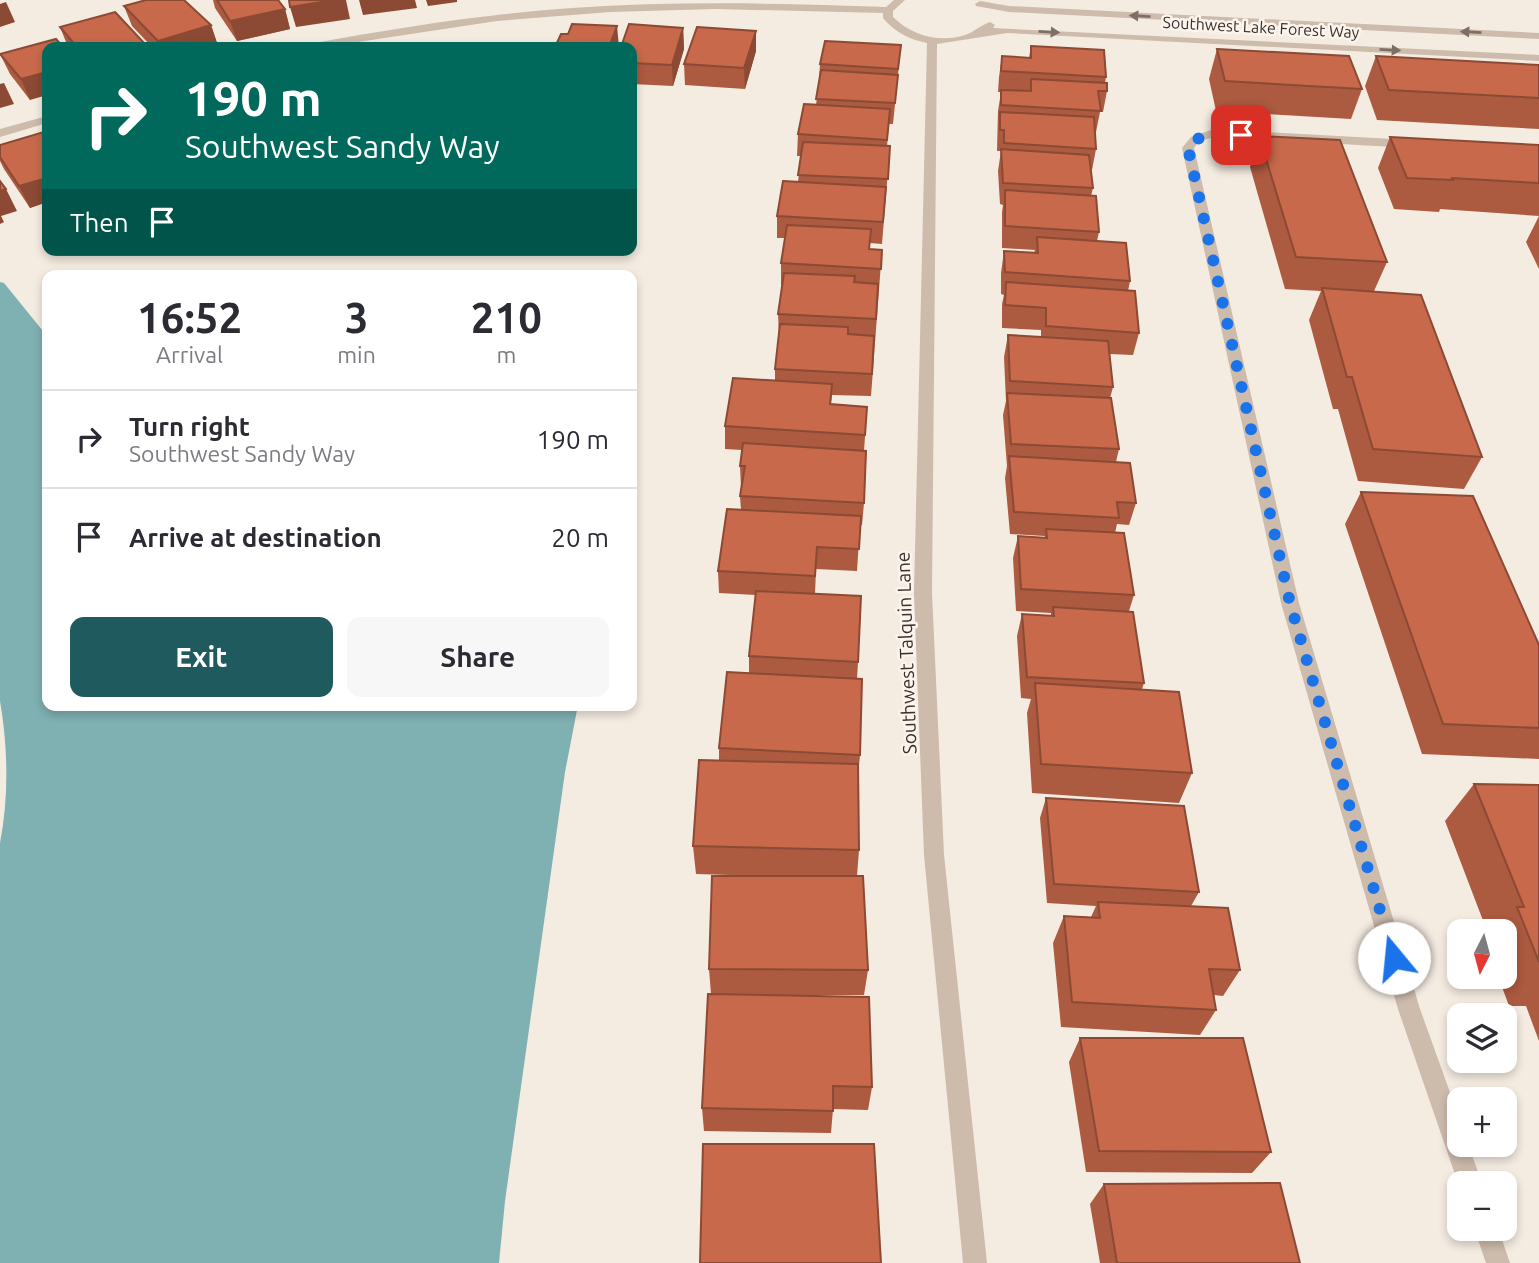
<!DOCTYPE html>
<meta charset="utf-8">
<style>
body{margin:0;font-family:Ubuntu,sans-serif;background:#f7f7f7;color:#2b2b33;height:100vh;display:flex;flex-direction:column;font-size:26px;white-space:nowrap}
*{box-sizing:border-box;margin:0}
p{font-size:23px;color:#7c7c81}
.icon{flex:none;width:38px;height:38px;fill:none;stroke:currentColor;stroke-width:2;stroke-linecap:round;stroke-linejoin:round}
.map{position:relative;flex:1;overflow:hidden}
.side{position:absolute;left:42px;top:270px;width:595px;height:441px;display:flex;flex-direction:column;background:#fff;border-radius:14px;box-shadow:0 4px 10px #0003}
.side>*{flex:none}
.hud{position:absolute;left:42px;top:42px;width:595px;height:214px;border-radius:14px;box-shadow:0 4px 10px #0003;background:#00695c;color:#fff;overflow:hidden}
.needle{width:46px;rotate:186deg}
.tools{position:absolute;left:1447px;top:919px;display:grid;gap:14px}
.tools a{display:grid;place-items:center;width:70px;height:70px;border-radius:14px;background:#fff;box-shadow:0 4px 10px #0003;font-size:35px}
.pin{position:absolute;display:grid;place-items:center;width:60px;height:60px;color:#fff;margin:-30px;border-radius:14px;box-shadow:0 4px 10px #0006}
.me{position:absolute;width:77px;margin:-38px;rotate:343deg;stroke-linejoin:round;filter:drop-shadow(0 0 5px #0008)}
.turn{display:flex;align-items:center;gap:24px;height:147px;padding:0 28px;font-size:32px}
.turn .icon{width:91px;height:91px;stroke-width:2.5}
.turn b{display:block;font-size:49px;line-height:60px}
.then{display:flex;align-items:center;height:66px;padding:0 28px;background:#0003;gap:14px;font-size:26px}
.eta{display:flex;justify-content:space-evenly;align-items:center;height:119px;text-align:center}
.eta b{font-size:42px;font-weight:600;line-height:49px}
.button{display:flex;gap:14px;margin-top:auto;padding:14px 28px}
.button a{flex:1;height:80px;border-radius:14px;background:#1f5a5e;color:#fff;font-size:28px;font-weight:600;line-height:80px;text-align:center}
.button a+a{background:#f7f7f7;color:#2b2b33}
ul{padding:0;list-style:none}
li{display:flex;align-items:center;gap:21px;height:98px;padding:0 28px;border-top:2px solid #e1e1e2}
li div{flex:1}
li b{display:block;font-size:26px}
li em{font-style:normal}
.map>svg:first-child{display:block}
.water{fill:#7fb0b2}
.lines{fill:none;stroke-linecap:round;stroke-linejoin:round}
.minor{fill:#cdbbac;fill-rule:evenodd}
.wall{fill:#ac5a40}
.shaded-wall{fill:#8c4a34}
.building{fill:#c8694b;stroke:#8c4a34;stroke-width:2}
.oneway{fill:#7d6f65}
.route{stroke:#1a73e8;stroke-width:12;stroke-dasharray:0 21.6}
.labels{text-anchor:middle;stroke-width:5;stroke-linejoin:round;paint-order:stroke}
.far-street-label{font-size:16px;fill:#3b302b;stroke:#fbf5ee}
.street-label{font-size:19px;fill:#3b302b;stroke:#fbf5ee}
</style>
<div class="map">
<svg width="1539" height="1263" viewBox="0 0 1539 1263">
<rect width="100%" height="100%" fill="#f4ebe1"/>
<path class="water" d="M0,282L4,283L47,336V705H578L565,772L505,1201L499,1263H0V843C9,797 8,747 0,701Z"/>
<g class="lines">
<g class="minor">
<path d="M894,0H905L893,11V17C912,36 940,43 965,35C974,32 981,25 990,22L995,25L993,28L1539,55V61L1007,33L937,44L932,593L944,855L987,1263H963L924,855L914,593L927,43C908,39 895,32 883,18V13L715,9L610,12L497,21L325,47H304L309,44C396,28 484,14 572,8C677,1 781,3 886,7Z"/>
<polygon points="980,1 1009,6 1539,33 1539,39 1009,12 976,6 975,4"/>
<polygon points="47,116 47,123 0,137 0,129"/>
<polygon points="1214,129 1411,140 1417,144 1411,148 1215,137 1199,141 1194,148 1299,603 1420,1009 1460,1120 1460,1144 1468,1144 1482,1183 1460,1183 1460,1187 1458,1183 1398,1009 1281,603 1182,148 1191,137"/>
<polygon points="1474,1228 1498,1228 1510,1263 1486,1263"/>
</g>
</g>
<g class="wall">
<polygon points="213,0 278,0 285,9 290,29 237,41 215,8"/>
<polygon points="124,6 211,25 218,46 213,47 152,47 132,26"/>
<polygon points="60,27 147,47 68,47"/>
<polygon points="683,28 684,49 673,86 632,84 632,47"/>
<polygon points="901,45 893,124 889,124 887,146 890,146 882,244 870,243 869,249 882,250 871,396 832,395 831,404 867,407 864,451 864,503 862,525 860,525 857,571 816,569 815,594 858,662 857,679 860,755 858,776 859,850 857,876 868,970 864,995 763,995 872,1087 868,1110 833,1109 831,1133 704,1131 702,1108 711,994 709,969 767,876 696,874 693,846 719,760 719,748 749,673 749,656 756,595 719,593 718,571 741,510 740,496 742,488 741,488 740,466 742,450 725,449 725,426 775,381 775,369 779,336 778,314 782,285 781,285 781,263 785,238 777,238 777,216 798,182 801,156 797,156 798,134 816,105 819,81 820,64"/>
<polygon points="1031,46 1106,77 1105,83 1107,91 1103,112 1100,112 1096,132 1095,132 1096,149 1092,170 1091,170 1093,188 1091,196 1099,232 1097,241 1130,281 1128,291 1139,333 1133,355 1110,354 1113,387 1110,398 1119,449 1116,462 1136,503 1129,525 1117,524 1115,533 1134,595 1129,611 1144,683 1142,689 1192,773 1179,803 1032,793 1027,713 1031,699 1021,698 1017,636 1022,614 1051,616 1051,613 1016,611 1013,558 1018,536 1044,538 1045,536 1010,534 1005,478 1007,466 1003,415 1006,401 1004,357 1008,335 1041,337 1041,330 1002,328 1002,304 1004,295 1001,294 1001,273 1004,251 1034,253 1035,250 1002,248 1002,212 1003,205 1000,204 998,171 1001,151 997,151 998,111 1001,92 998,92 999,77 1002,56 1029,58"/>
<polygon points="63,47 30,100 10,74 0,54"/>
<polygon points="1217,49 1362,89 1351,119 1216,111 1209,79"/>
<polygon points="756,51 745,89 685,85 684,64"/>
<polygon points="1376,56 1539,65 1539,129 1377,120 1365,86"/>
<polygon points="47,131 47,202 30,208 4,169 0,161 0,145"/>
<polygon points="1259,136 1387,262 1374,291 1482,457 1464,489 1358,481 1338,409 1333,409 1309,320 1321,291 1285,289 1250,167"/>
<polygon points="1390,137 1539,145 1539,216 1440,209 1439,212 1394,209 1378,168"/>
<polygon points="1539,216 1539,269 1526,242"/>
<polygon points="1361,492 1539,645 1539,759 1422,754 1345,524"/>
<polygon points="1474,784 1539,785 1539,1041 1526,1006 1509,1006 1498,976 1505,976 1505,931 1487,931 1445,821"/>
<polygon points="1046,798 1199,892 1191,906 1240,970 1223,996 1214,995 1216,1010 1200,1035 1061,1027 1053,943 1064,916 1091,917 1096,906 1047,903 1040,818"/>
<polygon points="1080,1038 1271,1152 1252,1173 1086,1172 1069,1062"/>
<polygon points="1104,1184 1300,1263 1100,1263 1090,1204"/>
</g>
<g class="shaded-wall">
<polygon points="335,0 346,0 350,19 296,27 290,7"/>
<polygon points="359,0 415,0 417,8 363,15"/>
<polygon points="426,0 457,0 457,2 428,6"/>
<polygon points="6,2 15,22 0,27 0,4"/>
<polygon points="285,9 290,29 237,41 230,21"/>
<polygon points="211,25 218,46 213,47 161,47 158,41"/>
<polygon points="617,26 619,47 609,47"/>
<polygon points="683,28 684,49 673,86 672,65"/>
<polygon points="756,31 756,51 745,89 744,68"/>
<polygon points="47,72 47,95 30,100 21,79"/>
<polygon points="4,83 14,104 0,108 0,84"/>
<polygon points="47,178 47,202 30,208 19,186"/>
<polygon points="6,189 17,211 1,216 4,222 0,224 0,191"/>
</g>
<g class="building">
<polygon points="146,0 184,0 211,25 158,41 124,6"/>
<polygon points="217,0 278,0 285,9 230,21"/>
<polygon points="289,0 335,0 290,7"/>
<polygon points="115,12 145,44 135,47 77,47 60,27"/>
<polygon points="572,24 617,26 609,47 555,47 561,34 568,34"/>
<polygon points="629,24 683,28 672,65 632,63 632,47 621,47"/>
<polygon points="697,27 756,31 744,68 684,64"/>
<polygon points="56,39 63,47 47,47 47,72 21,79 0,54"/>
<polygon points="825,41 901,45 898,69 820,64"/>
<polygon points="1031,46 1104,50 1106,77 1001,71 1002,56 1031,58"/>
<polygon points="1217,49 1349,56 1362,89 1225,81"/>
<polygon points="1376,56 1539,65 1539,98 1389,90"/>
<polygon points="821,70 898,75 895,103 816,99"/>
<polygon points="1031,79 1107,83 1107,91 1098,91 1101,111 1001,105 1001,90 1031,91"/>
<polygon points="804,104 890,109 887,140 798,134"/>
<polygon points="1000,112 1094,117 1096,149 1004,143 1004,130 1000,130"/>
<polygon points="47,131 47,178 19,186 0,157 0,145"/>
<polygon points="1259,136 1340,140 1387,262 1296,257"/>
<polygon points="1390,137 1539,145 1539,183 1452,178 1453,180 1407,178"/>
<polygon points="803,142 890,146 888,179 798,175"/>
<polygon points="1001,149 1089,155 1093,188 1003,183"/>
<polygon points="0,181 6,189 0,191"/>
<polygon points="783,181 886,187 883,222 777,216"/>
<polygon points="1005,190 1096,196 1099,232 1005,226"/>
<polygon points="787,225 871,229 869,249 882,250 881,269 781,263"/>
<polygon points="1037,237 1126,243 1130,281 1005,272 1004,251 1038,253"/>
<polygon points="784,273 855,276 854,282 878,284 876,319 778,314"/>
<polygon points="1006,282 1135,291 1139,333 1046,326 1046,308 1005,305"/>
<polygon points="1322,288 1421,295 1482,457 1373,449 1352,377 1347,377"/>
<polygon points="780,324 848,327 848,334 874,336 872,374 775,369"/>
<polygon points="1008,335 1108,341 1113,387 1010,381"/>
<polygon points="733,378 832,384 830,404 867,407 865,435 725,426"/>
<polygon points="1007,393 1111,398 1119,449 1011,444"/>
<polygon points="743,443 866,451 864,503 740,496 745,466 740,466"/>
<polygon points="1009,456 1130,463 1136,503 1117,502 1119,518 1014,512"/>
<polygon points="1361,492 1473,496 1539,645 1539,728 1443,724"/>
<polygon points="727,509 861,516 859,549 817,547 815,576 718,571"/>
<polygon points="1046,529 1124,533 1134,595 1021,589 1018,536 1047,538"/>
<polygon points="756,591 861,596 858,662 749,656"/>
<polygon points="1053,607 1133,612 1144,683 1027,677 1022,614 1054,616"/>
<polygon points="727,672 862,679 860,755 719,748"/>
<polygon points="1035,683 1179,692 1192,773 1041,764"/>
<polygon points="699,760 858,764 859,850 693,846"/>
<polygon points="1474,784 1539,785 1539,962 1517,907 1524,907"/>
<polygon points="1046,798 1184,806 1199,892 1054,884"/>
<polygon points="712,876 863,876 868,970 709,969"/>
<polygon points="1098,902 1228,908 1240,970 1209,969 1216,1010 1072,1002 1064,916 1100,918"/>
<polygon points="708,994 869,997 872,1087 833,1086 833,1111 702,1108"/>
<polygon points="1080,1038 1243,1038 1271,1152 1099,1151"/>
<polygon points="703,1144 874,1144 881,1263 700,1263"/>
<polygon points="1280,1183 1300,1263 1117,1263 1104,1184"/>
</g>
<defs><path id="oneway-solid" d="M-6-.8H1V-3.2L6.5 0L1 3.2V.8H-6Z" transform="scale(1.75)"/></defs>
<g class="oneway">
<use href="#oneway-solid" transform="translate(1140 16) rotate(-177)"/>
<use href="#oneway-solid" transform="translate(1049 32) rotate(3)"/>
<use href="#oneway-solid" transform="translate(1471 32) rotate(-177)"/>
<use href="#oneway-solid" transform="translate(1390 50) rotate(3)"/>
</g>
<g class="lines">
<path class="route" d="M1241,135C1221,134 1201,130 1188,148L1290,603L1394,958"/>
</g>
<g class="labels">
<g class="far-street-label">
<text transform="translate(1261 27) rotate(3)" y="6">Southwest Lake Forest Way</text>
</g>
<g class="street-label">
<text transform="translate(906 653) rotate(-92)" y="7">Southwest Talquin Lane</text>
</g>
</g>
</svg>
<div class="tools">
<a><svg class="needle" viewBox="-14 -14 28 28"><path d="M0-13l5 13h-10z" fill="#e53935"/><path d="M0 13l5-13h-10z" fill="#7c7c81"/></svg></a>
<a><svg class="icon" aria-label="layers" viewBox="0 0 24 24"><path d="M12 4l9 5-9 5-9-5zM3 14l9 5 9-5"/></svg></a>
<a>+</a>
<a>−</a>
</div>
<div class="pin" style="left:1241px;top:135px;background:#d93025"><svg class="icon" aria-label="arrive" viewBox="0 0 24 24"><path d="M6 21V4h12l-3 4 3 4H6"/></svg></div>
<svg class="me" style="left:1394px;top:958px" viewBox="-20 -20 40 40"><circle r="19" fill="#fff"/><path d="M0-13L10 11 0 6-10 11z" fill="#1a73e8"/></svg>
<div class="hud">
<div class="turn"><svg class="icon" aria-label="right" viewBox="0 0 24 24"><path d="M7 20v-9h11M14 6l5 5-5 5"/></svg><div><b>190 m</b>Southwest Sandy Way</div></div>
<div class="then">Then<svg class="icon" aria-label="arrive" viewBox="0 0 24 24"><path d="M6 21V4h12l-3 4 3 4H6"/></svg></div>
</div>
<section class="side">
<div class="eta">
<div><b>16:52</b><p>Arrival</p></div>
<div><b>3</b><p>min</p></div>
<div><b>210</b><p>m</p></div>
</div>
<ul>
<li><svg class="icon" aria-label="right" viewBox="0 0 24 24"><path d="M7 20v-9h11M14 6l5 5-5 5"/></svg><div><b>Turn right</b><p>Southwest Sandy Way</p></div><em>190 m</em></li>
<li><svg class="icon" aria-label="arrive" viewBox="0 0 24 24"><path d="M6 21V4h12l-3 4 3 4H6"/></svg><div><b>Arrive at destination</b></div><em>20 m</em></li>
</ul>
<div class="button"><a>Exit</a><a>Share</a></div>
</section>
</div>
